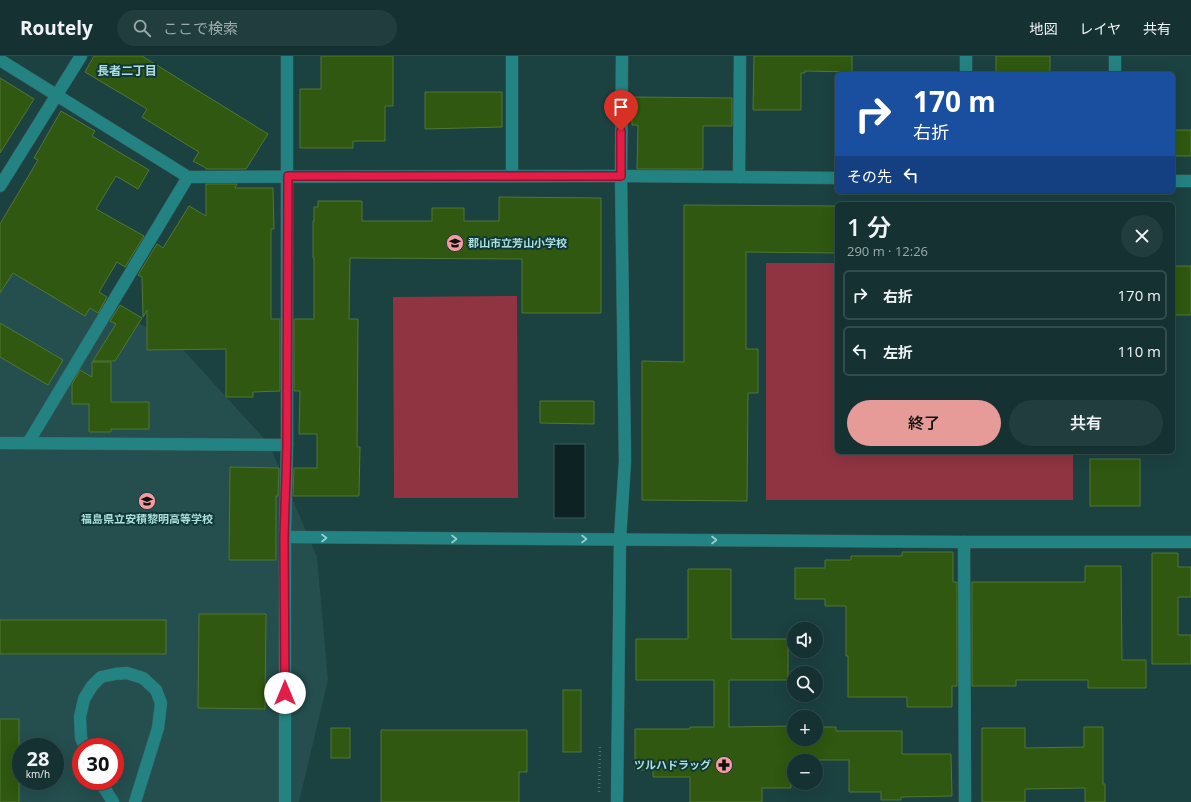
<!DOCTYPE html>
<html lang="ja">
<meta charset="utf-8">
<style>
body{margin:0;font-family:"Open Sans","Noto Sans JP",sans-serif;background:#223d3d;color:#f1f3f6;height:100vh;display:flex;flex-direction:column;font-size:15px;white-space:nowrap}
*{box-sizing:border-box;margin:0}
p{font-size:13px;color:#9da9ab}
.icon{flex:none;width:22px;height:22px;fill:none;stroke:currentColor;stroke-width:2;stroke-linecap:round;stroke-linejoin:round}
.map{position:relative;flex:1;overflow:hidden}
.side{position:absolute;left:835px;top:146px;width:340px;height:252px;display:flex;flex-direction:column;background:#153131;border-radius:6px;box-shadow:0 4px 16px #0002,0 0 0 1px #344c4d}
.side>*{flex:none}
.guide{position:absolute;left:835px;top:16px;width:340px;height:122px;border-radius:6px;box-shadow:0 4px 16px #0002,0 0 0 1px #344c4d;background:#1a4fa0;color:#fff;overflow:hidden}
.tools{position:absolute;left:787px;top:566px;display:grid;gap:8px}
.tools a{display:grid;place-items:center;width:36px;height:36px;border-radius:50%;background:#153131;box-shadow:0 4px 16px #0002,0 0 0 1px #344c4d;font-size:20px}
.speed{position:absolute;left:12px;top:682px;display:flex;gap:8px;font-size:20px;font-weight:700;text-align:center}
.speed>*{display:grid;place-content:center;width:52px;height:52px;border-radius:50%;background:#153131;box-shadow:0 4px 16px #0002,0 0 0 1px #344c4d;line-height:1}
.speed small{font-size:10px;font-weight:400}
.speed .limit{border:6px solid #d22;background:#fff;color:#111}
.pin{position:absolute;display:grid;place-items:center;width:34px;height:34px;color:#fff;margin:-41px -17px;border-radius:50% 50% 50% 0;rotate:-45deg;box-shadow:0 0 4px #0007}
.pin .icon{rotate:45deg}
.me{position:absolute;width:44px;margin:-22px;rotate:0deg;stroke-linejoin:round;filter:drop-shadow(0 0 3px #0008)}
.turn{display:flex;align-items:center;gap:14px;height:84px;padding:0 12px;font-size:18px}
.turn .icon{width:52px;height:52px;stroke-width:2.5}
.turn b{display:block;font-size:28px;line-height:34px}
.then{display:flex;align-items:center;height:38px;padding:0 12px;background:#0003;gap:8px;font-size:15px}
.round{display:grid;place-items:center;flex:none;width:42px;height:42px;border-radius:21px;background:#223d3d}
.headline{display:flex;align-items:center;justify-content:space-between;height:68px;padding:0 12px}
h1{font-size:24px;font-weight:600;line-height:30px}
.button{display:flex;gap:8px;margin-top:auto;padding:8px 12px}
.button a{flex:1;height:46px;border-radius:24px;background:#e69b98;color:#111;font-size:16px;font-weight:600;line-height:46px;text-align:center}
.button a+a{background:#223d3d;color:#f1f3f6}
ul{padding:0;list-style:none}
li{display:flex;align-items:center;gap:12px;height:50px;margin:0 8px 6px;padding:0 4px;border:2px solid #344c4d;border-radius:6px}
li div{flex:1}
li b{display:block;font-size:15px}
li em{font-style:normal}
header{display:flex;align-items:center;gap:24px;box-sizing:border-box;height:56px;padding:0 20px;background:#153131;border-bottom:1px solid #344c4d}
header strong{font-size:19px}
nav{display:flex;gap:22px;margin-inline-start:auto;font-size:14px}
.search{width:280px;height:36px;background:#223d3d;display:flex;align-items:center;gap:10px;box-sizing:border-box;padding:0 14px;border-radius:22px;color:#9da9ab;font-size:15px}
.map>svg:first-child{display:block}
.built{fill:#254e4e;fill-rule:evenodd}
.green{fill:#903442}
.water{fill:#0d2222;stroke:#3d5b5a}
.building{fill:#305810;stroke:#4f7735}
.lines{fill:none;stroke-linecap:round;stroke-linejoin:round}
.minor-casing{stroke:#345f5f;stroke-width:13}
.path{stroke:#497372;stroke-width:2.5;stroke-dasharray:1 3;stroke-linecap:butt}
.minor{stroke:#238382;stroke-width:12}
.oneway{stroke:#97d2d0}
.route-casing{stroke:#92132f;stroke-width:10}
.route{stroke:#e11d48;stroke-width:7}
.labels{text-anchor:middle;stroke-width:4;stroke-linejoin:round;paint-order:stroke}
.poi-label{font-size:11px;font-weight:bold;fill:#ace0de;stroke:#113737;text-anchor:start}
.neighbourhood-label{font-size:12px;font-weight:bold;fill:#ace0de;stroke:#113737}
</style>
<header>
<strong>Routely</strong>
<div class="search"><svg class="icon" aria-label="search" viewBox="0 0 24 24"><circle cx="10" cy="10" r="6"/><path d="M15 15l6 6"/></svg>ここで検索</div>
<nav><a>地図</a><a>レイヤ</a><a>共有</a></nav>
</header>
<div class="map">
<svg width="1191" height="746" viewBox="0 0 1191 746">
<rect width="100%" height="100%" fill="#1c4141"/>
<path class="built" d="M0,216L59,225L178,288L269,388L317,501L328,624L299,746H0ZM21,691H55V725H21ZM81,691H115V725H81Z"/>
<g class="green">
<polygon points="766,207 837,207 837,396 1073,396 1073,444 766,444"/>
<polygon points="517,240 518,442 394,442 393,241"/>
</g>
<rect class="water" x="554" y="388" width="31" height="74"/>
<g class="building">
<polygon points="94,0 142,0 268,78 246,113 206,113 206,112 193,105 199,96 142,61 147,53 85,16"/>
<polygon points="321,0 393,0 393,50 385,50 385,85 353,85 353,92 300,92 300,33 321,33"/>
<polygon points="754,0 852,0 852,16 805,15 805,17 801,17 801,54 753,54"/>
<rect x="996" y="0" width="54" height="18"/>
<polygon points="0,22 34,43 0,97"/>
<polygon points="425,36 502,36 502,71 425,73"/>
<polygon points="632,41 732,42 732,70 703,70 703,113 637,113 638,69 632,69"/>
<polygon points="61,55 95,75 92,80 149,114 138,133 116,120 96,153 144,180 125,211 117,206 99,236 107,241 98,257 90,252 85,260 13,217 0,237 0,168 38,104 34,102"/>
<rect x="1173" y="74" width="18" height="26"/>
<polygon points="206,128 237,128 235,132 273,132 274,173 271,173 271,263 280,263 280,335 253,336 253,341 226,341 226,293 147,294 147,254 143,261 142,221 138,219 157,188 163,192 189,150 206,160"/>
<polygon points="499,141 601,142 601,257 522,257 522,203 350,202 349,263 358,263 357,391 360,391 359,440 293,440 294,412 317,412 317,378 299,378 300,335 294,335 294,263 314,263 314,202 313,202 313,165 314,165 314,151 318,151 318,145 362,145 362,165 432,165 432,152 464,152 464,165 499,165"/>
<polygon points="684,149 837,150 837,197 746,196 746,293 758,293 758,337 748,337 747,445 642,444 642,305 684,306"/>
<rect x="1173" y="210" width="18" height="49"/>
<polygon points="120,249 142,262 115,305 93,305 116,268 110,265"/>
<polygon points="0,267 63,304 48,329 0,301"/>
<polygon points="92,306 111,306 111,346 149,346 149,373 111,373 111,376 89,376 89,348 72,348 72,328 80,314 92,321"/>
<polygon points="540,345 594,345 594,368 540,367"/>
<rect x="1090" y="403" width="50" height="47"/>
<polygon points="230,411 279,412 278,440 276,440 276,504 229,504"/>
<polygon points="902,496 953,496 953,526 957,526 957,630 952,630 952,651 907,651 907,641 848,641 848,600 846,600 846,550 825,550 825,543 795,543 795,512 825,512 825,504 851,504 851,500 902,500"/>
<polygon points="1152,497 1178,497 1178,511 1191,511 1191,541 1178,541 1178,579 1191,579 1191,608 1152,608"/>
<polygon points="1085,510 1121,510 1122,604 1146,604 1146,632 1088,632 1088,624 1016,624 1016,630 972,630 972,526 1085,526"/>
<polygon points="688,513 731,513 731,583 788,583 788,624 729,624 729,671 794,670 794,683 816,683 816,671 836,671 836,675 902,675 902,698 951,698 952,740 901,741 901,744 881,744 881,736 849,736 849,704 791,704 791,732 762,732 762,746 690,746 690,721 653,721 653,714 635,714 635,673 690,673 690,671 714,671 714,624 636,624 636,583 688,583"/>
<polygon points="199,558 266,558 265,653 198,652"/>
<rect x="0" y="564" width="166" height="34"/>
<rect x="563" y="634" width="18" height="62"/>
<rect x="0" y="663" width="19" height="83"/>
<polygon points="1084,671 1103,671 1103,728 1105,728 1105,746 1085,746 1085,732 1025,733 1025,746 982,746 982,672 1025,672 1025,692 1084,691"/>
<rect x="331" y="672" width="19" height="30"/>
<polygon points="381,674 527,674 527,716 519,716 519,746 381,746"/>
</g>
<g class="lines">
<defs>
<g id="minor">
<polyline points="1115,0 1115,18"/>
<polyline points="0,4 188,121 621,120 837,122"/>
<polyline points="966,18 966,0"/>
<polyline points="512,120 512,0"/>
<polyline points="739,121 740,0"/>
<polyline points="1173,125 1191,125"/>
<polyline points="0,130 81,0"/>
<polyline points="0,387 287,389"/>
<polyline points="28,387 188,121"/>
<polyline points="285,481 964,486 1191,486"/>
<polyline points="964,486 965,746"/>
<polyline points="85,691 81,682 80,661 84,643 92,630 101,621 115,618 127,617 143,622 156,634 161,647 158,672 135,746"/>
<polyline points="100,725 113,746"/>
<polyline points="285,746 285,481 287,389 287,0"/>
<polyline points="617,746 620,483 625,405 621,120 622,0"/>
</g>
</defs>
<use href="#minor" class="minor-casing"/>
<polyline class="path" points="599,736 600,689"/>
<use href="#minor" class="minor"/>
</g>
<defs><path id="oneway-chevron" d="M-2-3.5L2.5 0L-2 3.5" fill="none" stroke-width="1.6" stroke-linecap="round" stroke-linejoin="round"/></defs>
<g class="oneway">
<use href="#oneway-chevron" transform="translate(324 482)"/>
<use href="#oneway-chevron" transform="translate(454 483)"/>
<use href="#oneway-chevron" transform="translate(584 483)"/>
<use href="#oneway-chevron" transform="translate(714 484)"/>
</g>
<g class="lines">
<defs>
<polyline id="route" points="285,637 284,482 287,389 288,120 621,120 621,75"/>
</defs>
<use href="#route" class="route-casing"/>
<use href="#route" class="route"/>
</g>
<defs>
<symbol id="school-disc" viewBox="-11 -11 22 22"><circle r="9.5" fill="#f49aa2" stroke="#113737"/><path d="M0-5L7-2L0 1L-7-2ZM-4 1L0 2.5L4 1V4Q0 6-4 4Z" fill="#111"/></symbol>
<symbol id="pharmacy-disc" viewBox="-11 -11 22 22"><circle r="9.5" fill="#f49aa2" stroke="#113737"/><path d="M-2-6h4v4h4v4h-4v4h-4v-4h-4v-4h4Z" fill="#111"/></symbol>
</defs>
<g fill-rule="evenodd">
<use href="#school-disc" x="445" y="177" width="20" height="20"/>
<use href="#school-disc" x="137" y="435" width="20" height="20"/>
<use href="#pharmacy-disc" x="714" y="699" width="20" height="20"/>
</g>
<g class="labels">
<g class="poi-label">
<text x="468" y="191">郡山市立芳山小学校</text>
<text x="147" y="467" text-anchor="middle">福島県立安積黎明高等学校</text>
<text x="711" y="713" text-anchor="end">ツルハドラッグ</text>
</g>
<g class="neighbourhood-label">
<text x="127" y="19">長者二丁目</text>
</g>
</g>
</svg>
<div class="tools">
<a><svg class="icon" aria-label="sound" viewBox="0 0 24 24"><path d="M4 9h4l5-4v14l-5-4H4zM17 9q2 3 0 6"/></svg></a>
<a><svg class="icon" aria-label="search" viewBox="0 0 24 24"><circle cx="10" cy="10" r="6"/><path d="M15 15l6 6"/></svg></a>
<a>+</a>
<a>−</a>
</div>
<div class="speed"><div>28<small>km/h</small></div><div class="limit">30</div></div>
<div class="pin" style="left:621px;top:75px;background:#d93025"><svg class="icon" aria-label="arrive" viewBox="0 0 24 24"><path d="M6 21V4h12l-3 4 3 4H6"/></svg></div>
<svg class="me" style="left:285px;top:637px" viewBox="-20 -20 40 40"><circle r="19" fill="#fff"/><path d="M0-13L10 11 0 6-10 11z" fill="#e11d48"/></svg>
<div class="guide">
<div class="turn"><svg class="icon" aria-label="right" viewBox="0 0 24 24"><path d="M7 20v-9h11M14 6l5 5-5 5"/></svg><div><b>170 m</b>右折</div></div>
<div class="then">その先<svg class="icon" aria-label="left" viewBox="0 0 24 24"><path d="M17 20v-9H6M10 6l-5 5 5 5"/></svg></div>
</div>
<section class="side">
<div class="headline"><div><h1>1 分</h1><p>290 m · 12:26</p></div><a class="round"><svg class="icon" aria-label="close" viewBox="0 0 24 24"><path d="M6 6l12 12M18 6L6 18"/></svg></a></div>
<ul>
<li><svg class="icon" aria-label="right" viewBox="0 0 24 24"><path d="M7 20v-9h11M14 6l5 5-5 5"/></svg><div><b>右折</b></div><em>170 m</em></li>
<li><svg class="icon" aria-label="left" viewBox="0 0 24 24"><path d="M17 20v-9H6M10 6l-5 5 5 5"/></svg><div><b>左折</b></div><em>110 m</em></li>
</ul>
<div class="button"><a>終了</a><a>共有</a></div>
</section>
</div>
